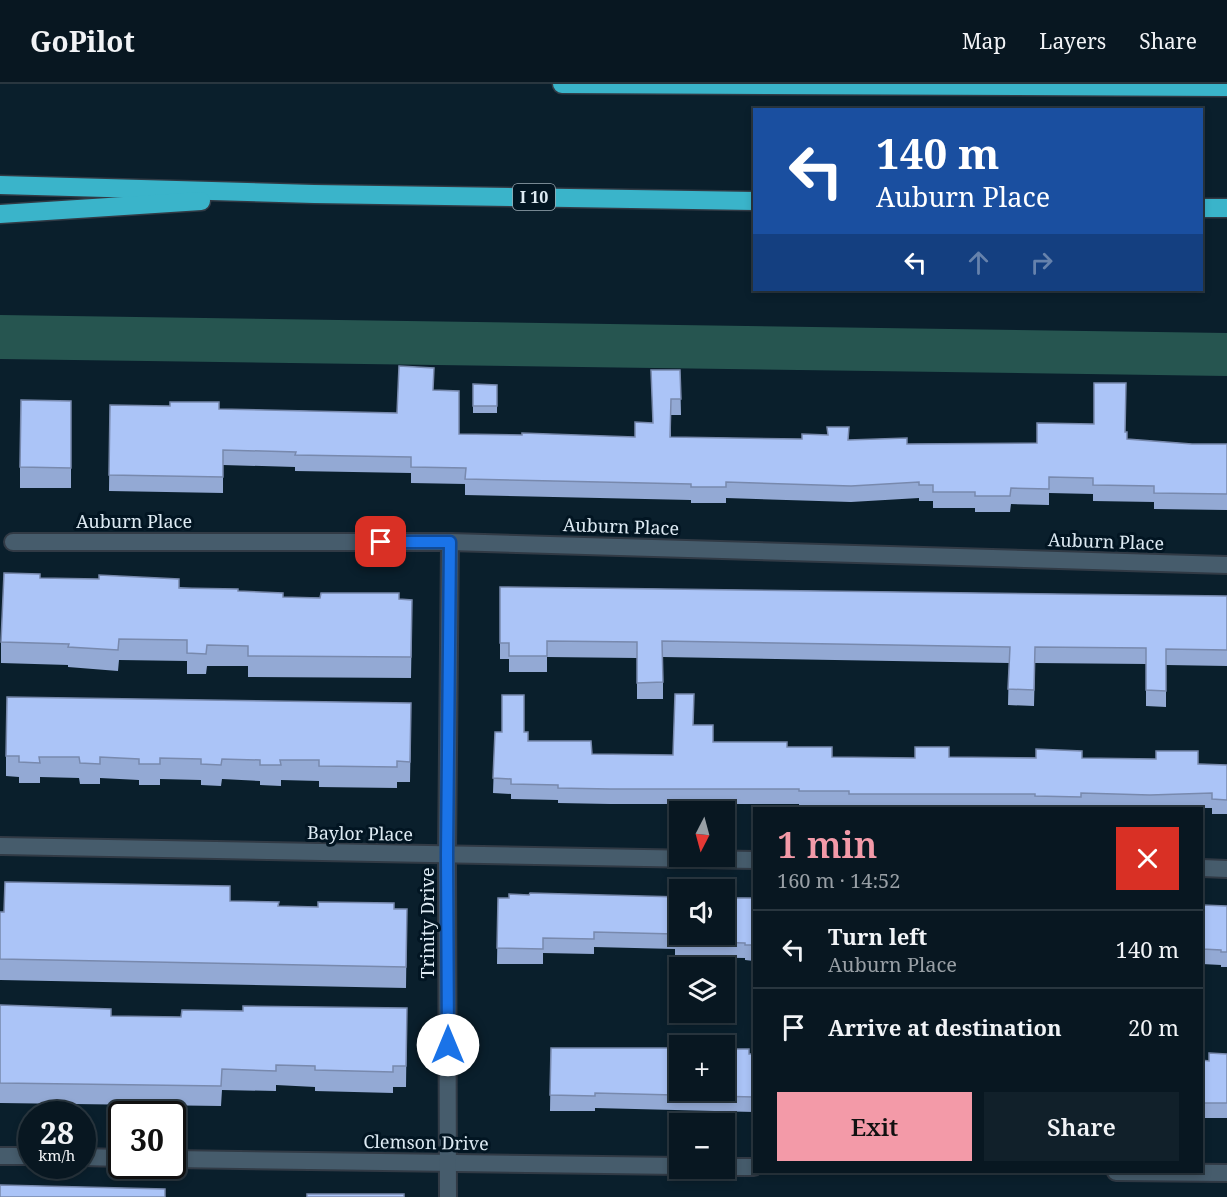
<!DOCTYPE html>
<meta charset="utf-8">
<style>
body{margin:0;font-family:"Noto Serif",serif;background:#11202a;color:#f1f3f6;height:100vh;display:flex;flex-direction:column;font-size:22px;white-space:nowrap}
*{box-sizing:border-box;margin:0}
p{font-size:20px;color:#989fa5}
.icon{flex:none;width:33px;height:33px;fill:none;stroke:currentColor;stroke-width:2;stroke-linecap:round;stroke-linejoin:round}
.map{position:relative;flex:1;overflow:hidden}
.details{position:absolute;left:753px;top:723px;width:450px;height:366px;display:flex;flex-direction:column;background:#081721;border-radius:0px;box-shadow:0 3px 9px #0003,0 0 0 2px #29363f}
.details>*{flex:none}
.top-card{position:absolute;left:753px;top:24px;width:450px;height:183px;border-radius:0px;box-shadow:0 3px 9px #0003,0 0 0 2px #29363f;background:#1a4fa0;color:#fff;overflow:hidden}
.needle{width:39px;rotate:186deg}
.buttons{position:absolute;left:669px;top:717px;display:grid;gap:12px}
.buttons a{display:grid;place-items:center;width:66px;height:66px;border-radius:0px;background:#081721;box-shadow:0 3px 9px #0003,0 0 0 2px #29363f;font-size:30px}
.speed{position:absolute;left:18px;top:1017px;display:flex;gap:12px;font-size:30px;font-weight:700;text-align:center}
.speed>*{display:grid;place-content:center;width:78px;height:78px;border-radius:50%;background:#081721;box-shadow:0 3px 9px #0003,0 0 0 2px #29363f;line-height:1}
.speed small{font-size:15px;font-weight:400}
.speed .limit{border:3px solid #111;border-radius:9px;background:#fff;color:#111}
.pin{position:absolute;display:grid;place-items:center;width:51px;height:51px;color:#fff;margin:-26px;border-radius:12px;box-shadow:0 3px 9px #0006}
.me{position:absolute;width:66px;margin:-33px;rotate:0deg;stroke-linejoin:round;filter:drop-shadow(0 0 4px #0008)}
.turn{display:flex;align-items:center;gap:21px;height:126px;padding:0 24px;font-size:27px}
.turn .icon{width:78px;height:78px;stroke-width:2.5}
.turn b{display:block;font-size:42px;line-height:51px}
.lanes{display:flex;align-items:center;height:57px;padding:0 24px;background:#0003;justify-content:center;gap:30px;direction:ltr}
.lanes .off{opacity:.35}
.round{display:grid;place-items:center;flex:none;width:63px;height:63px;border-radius:0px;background:#11202a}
.head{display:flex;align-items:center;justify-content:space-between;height:102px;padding:0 24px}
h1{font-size:36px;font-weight:600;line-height:45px;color:#f39aa8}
.cta{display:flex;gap:12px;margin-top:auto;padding:12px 24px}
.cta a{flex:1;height:69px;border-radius:0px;background:#f39aa8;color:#111;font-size:24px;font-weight:600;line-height:69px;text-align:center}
.cta a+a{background:#11202a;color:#f1f3f6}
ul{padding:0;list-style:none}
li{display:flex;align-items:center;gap:18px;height:78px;padding:0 24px;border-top:2px solid #29363f}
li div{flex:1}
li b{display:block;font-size:22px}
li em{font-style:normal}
header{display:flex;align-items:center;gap:36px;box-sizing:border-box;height:84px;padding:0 30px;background:#081721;border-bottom:2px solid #29363f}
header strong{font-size:28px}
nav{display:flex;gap:33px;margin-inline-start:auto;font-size:21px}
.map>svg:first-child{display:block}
.water{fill:#265550}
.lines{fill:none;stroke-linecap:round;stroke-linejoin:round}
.minor-casing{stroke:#313a45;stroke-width:20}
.motorway-casing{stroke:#313a45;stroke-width:21}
.minor{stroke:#465c6c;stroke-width:16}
.motorway{stroke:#3ab4ca;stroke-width:18}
.wall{fill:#93a9d4}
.building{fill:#abc4f7;stroke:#7889ad;stroke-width:1.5}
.route-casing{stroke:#114b97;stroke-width:15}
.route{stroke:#1a73e8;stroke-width:10}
.labels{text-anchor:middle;stroke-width:6;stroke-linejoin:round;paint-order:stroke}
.shield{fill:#021522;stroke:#9baab4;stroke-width:1.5}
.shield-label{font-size:16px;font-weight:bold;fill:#ddeaf3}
.street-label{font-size:18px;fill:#ddeaf3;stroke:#021522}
</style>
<header>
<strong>GoPilot</strong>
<nav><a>Map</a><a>Layers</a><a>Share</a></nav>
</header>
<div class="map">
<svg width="1227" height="1113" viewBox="0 0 1227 1113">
<rect width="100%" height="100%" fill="#0a1f2c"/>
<polygon class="water" points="0,231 1227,249 1227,292 0,275"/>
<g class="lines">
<defs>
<g id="minor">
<polyline points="13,458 450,458 1227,481"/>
<polyline points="1,762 754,776"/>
<polyline points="1202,784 1227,785"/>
<polyline points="0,1072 32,1072"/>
<polyline points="82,1073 122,1074"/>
<polyline points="172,1075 680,1082"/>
<polyline points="724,1083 754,1083"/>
<polyline points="1116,1088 1227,1089"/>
<polyline points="448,1113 447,771 450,458"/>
</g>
<g id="motorway">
<polyline points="562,0 1227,3"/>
<polyline points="0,101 314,110 754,117"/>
<polyline points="1202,124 1227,124"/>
<polyline points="0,130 201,117"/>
</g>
</defs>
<use href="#minor" class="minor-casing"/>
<use href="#motorway" class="motorway-casing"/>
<use href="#minor" class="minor"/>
<use href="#motorway" class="motorway"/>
</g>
<g class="wall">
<polygon points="680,286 681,331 671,331 671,353 848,356 907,360 1037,359 1125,348 1127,355 1192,360 1227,360 1227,426 1154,425 1154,418 1093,417 1093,410 1049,409 1049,421 1011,420 1010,428 975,428 975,424 933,424 933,417 919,417 919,414 851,418 726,414 726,419 691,419 691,416 465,411 465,400 411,399 411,389 295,387 295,383 223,381 223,409 109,407 110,321 219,325 397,329 434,306 459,350 635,353 652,339"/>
<polygon points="473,300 497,301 497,329 473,329"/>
<polygon points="71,317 71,404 20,404 20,383"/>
<polygon points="40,494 238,507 283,513 399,515 412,536 411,594 248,593 248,582 207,582 206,590 187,590 187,577 119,576 118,587 68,583 68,581 1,579 1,558"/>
<polygon points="500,503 1227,512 1227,582 1166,581 1166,623 1146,622 1146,580 1035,579 1034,622 1008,621 1009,579 663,573 663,615 637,615 637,574 547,573 547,588 509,588 509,575 500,575"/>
<polygon points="411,639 410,698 397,698 397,704 319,703 319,697 281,696 281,702 260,701 260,697 222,695 221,702 201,701 201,696 160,695 160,701 139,701 139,696 100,694 100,700 80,700 79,694 40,693 40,699 19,699 19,693 6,692 6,672"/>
<polygon points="694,641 713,658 787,663 832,673 915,674 949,673 1082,674 1227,681 1227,730 1212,730 1212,724 849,724 849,722 799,722 799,720 610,720 558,719 558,716 511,715 511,710 493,709 495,648 524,648 528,657 592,670 673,671"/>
<polygon points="680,813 754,814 754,877 745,876 745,874 675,873 675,865 594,863 594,870 543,869 543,880 497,880 498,814"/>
<polygon points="230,817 279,822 407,825 406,904 0,896 0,828"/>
<polygon points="1202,821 1227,822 1227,883 1221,883 1221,881 1202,880"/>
<polygon points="0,921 111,932 181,933 243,927 407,924 406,1003 393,1003 393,1009 315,1007 315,1003 276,1001 276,1007 222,1006 221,1022 0,1019"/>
<polygon points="551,964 754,970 754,1028 595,1024 595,1027 550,1027"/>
<polygon points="1227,970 1227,1034 1202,1034 1202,976 1209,977"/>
</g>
<g class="building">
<polygon points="399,282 434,284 433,306 459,307 459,350 522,351 522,349 635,353 635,338 653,339 651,286 680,286 681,315 671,315 670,353 802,355 802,350 828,351 827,343 849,343 848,356 907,354 907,360 1037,359 1037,339 1094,340 1094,299 1126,299 1125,348 1127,348 1127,355 1192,360 1227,360 1227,410 1154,409 1154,402 1093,401 1093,394 1049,393 1049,405 1011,404 1010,412 975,412 975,408 933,408 933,401 919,401 919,398 851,402 726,398 726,403 691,403 691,400 465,395 466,384 411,383 411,373 295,371 296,368 223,366 223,393 109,391 110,321 170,322 170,318 219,318 219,325 397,329"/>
<polygon points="473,300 497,301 497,322 473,322"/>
<polygon points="21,316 71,317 71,384 20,383"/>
<polygon points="4,489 40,490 40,494 99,495 99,491 179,495 179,504 238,505 238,507 283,509 283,513 320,514 321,509 399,509 399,515 412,516 411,573 248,572 248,562 207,561 206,570 187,569 187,556 119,555 118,566 68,563 69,560 1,558"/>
<polygon points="500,503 1227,512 1227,566 1166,565 1166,607 1146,606 1146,564 1035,563 1034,606 1008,605 1010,563 662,557 663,598 637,599 637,558 547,557 547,572 509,572 509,559 500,559"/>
<polygon points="675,610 694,610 693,641 713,641 713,658 787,658 787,663 832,663 832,673 915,674 915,663 949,663 949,673 1036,674 1036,665 1082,667 1082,674 1156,675 1156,667 1198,667 1198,680 1227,681 1227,716 1212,715 1212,709 1150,711 1081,709 1081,713 1035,712 1035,710 849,710 849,707 799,707 799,705 610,705 558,704 558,701 511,700 511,695 493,694 495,648 502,648 502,611 524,611 524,648 528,648 528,657 591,657 592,670 673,671"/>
<polygon points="7,613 411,619 410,678 397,677 397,683 319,682 319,676 280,676 281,681 260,681 260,676 222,675 221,681 201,680 201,675 160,674 160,680 139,680 139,675 100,673 100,680 80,679 79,673 39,673 40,679 19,678 19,672 6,672"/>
<polygon points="5,798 230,802 230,817 279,818 278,822 318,823 318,818 394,819 394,825 407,825 406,883 0,875 0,828 4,828"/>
<polygon points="530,809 680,813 680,850 724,850 724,814 754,814 754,861 745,861 745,859 675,857 675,850 594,848 594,855 543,854 543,865 497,864 498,814 509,814 509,810 529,811"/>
<polygon points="1202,821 1227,822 1227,868 1221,868 1221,866 1202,865"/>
<polygon points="0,921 111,925 111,932 181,933 182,926 243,927 243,922 407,924 406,982 393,982 393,988 315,986 315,982 276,981 276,987 222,985 221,1002 0,999"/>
<polygon points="551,964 680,964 680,1006 724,1006 724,965 749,965 749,970 754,970 754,1013 595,1009 595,1012 550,1011"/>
<polygon points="1209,969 1227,970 1227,1019 1202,1019 1202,976 1209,977"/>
<polygon points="0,1101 165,1105 165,1113 0,1113"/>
<rect x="307" y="1110" width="97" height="3"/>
</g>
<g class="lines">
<defs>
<polyline id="route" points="381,458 450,458 447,771 448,961"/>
</defs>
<use href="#route" class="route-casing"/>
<use href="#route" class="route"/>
</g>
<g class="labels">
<rect class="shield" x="513" y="100" width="42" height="26" rx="4.5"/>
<g class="shield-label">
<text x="534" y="119">I 10</text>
</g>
<g class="street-label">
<text x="134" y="444">Auburn Place</text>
<text transform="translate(621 443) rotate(2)" y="6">Auburn Place</text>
<text transform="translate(1106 458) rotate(2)" y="6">Auburn Place</text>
<text transform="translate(360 750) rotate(1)" y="6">Baylor Place</text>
<text transform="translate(428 839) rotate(-90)" y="6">Trinity Drive</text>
<text transform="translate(426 1059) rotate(1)" y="6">Clemson Drive</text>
</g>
</g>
</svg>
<div class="buttons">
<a><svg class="needle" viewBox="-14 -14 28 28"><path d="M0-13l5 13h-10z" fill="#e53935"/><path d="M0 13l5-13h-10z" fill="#989fa5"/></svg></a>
<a><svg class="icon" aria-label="sound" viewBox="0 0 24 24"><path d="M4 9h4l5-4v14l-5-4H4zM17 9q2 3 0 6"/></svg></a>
<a><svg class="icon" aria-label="layers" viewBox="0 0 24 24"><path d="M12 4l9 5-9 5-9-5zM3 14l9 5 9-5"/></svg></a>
<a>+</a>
<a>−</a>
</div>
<div class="speed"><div>28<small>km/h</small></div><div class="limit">30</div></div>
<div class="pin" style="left:381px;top:458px;background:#d93025"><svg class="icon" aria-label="arrive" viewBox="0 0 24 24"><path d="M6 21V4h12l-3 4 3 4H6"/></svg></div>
<svg class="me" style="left:448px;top:961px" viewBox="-20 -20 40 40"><circle r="19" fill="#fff"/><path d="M0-13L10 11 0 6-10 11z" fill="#1a73e8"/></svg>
<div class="top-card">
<div class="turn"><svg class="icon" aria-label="left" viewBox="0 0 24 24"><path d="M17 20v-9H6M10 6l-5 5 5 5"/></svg><div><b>140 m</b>Auburn Place</div></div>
<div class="lanes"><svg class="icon" aria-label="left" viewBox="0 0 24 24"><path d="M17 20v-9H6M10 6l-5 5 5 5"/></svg><svg class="icon off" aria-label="ahead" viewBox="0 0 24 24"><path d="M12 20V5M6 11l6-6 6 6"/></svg><svg class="icon off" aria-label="right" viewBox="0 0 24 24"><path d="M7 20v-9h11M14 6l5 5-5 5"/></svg></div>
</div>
<section class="details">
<div class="head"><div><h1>1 min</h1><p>160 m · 14:52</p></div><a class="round" style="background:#d93025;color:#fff"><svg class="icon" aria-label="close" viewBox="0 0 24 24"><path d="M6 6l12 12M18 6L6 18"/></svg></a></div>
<ul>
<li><svg class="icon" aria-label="left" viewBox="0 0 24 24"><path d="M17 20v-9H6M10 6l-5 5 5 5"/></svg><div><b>Turn left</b><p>Auburn Place</p></div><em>140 m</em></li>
<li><svg class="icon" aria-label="arrive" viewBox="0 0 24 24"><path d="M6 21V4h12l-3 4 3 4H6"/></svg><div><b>Arrive at destination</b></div><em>20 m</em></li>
</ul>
<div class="cta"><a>Exit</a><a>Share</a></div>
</section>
</div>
